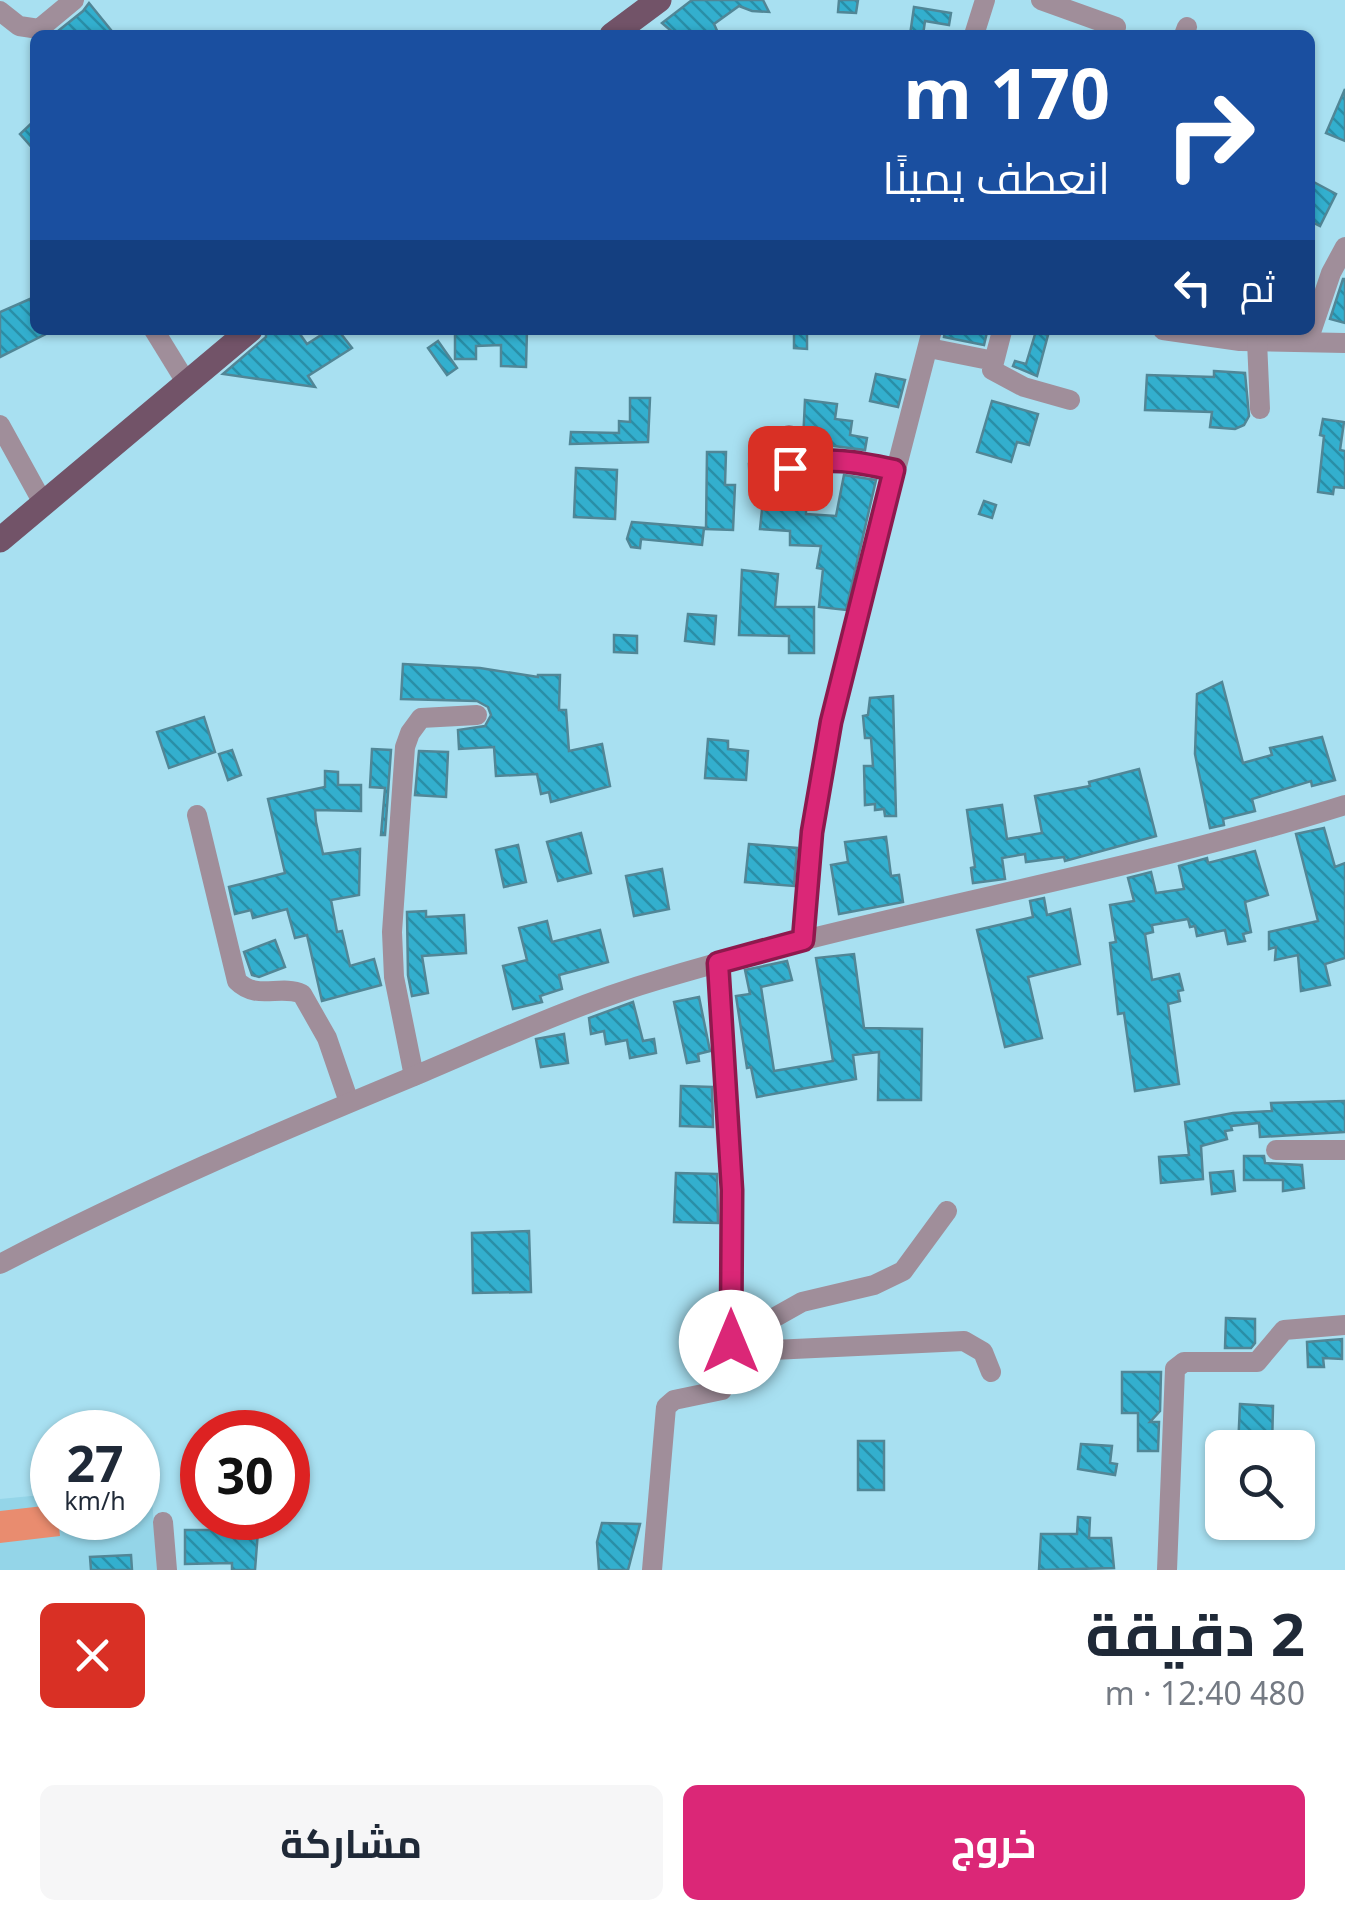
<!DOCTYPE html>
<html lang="ar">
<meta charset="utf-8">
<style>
body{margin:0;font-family:"Noto Sans",Cairo,sans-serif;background:#f6f6f7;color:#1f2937;direction:rtl;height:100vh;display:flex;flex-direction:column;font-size:38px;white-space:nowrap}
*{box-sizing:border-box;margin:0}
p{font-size:32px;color:#747a83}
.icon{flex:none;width:55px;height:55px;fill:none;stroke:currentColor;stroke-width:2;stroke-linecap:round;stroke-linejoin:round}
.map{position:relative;height:1570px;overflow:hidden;direction:ltr}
.side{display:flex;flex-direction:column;background:#fff;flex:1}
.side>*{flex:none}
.banner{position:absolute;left:30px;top:30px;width:1285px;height:305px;border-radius:15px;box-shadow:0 2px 8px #0004;direction:rtl;background:#1a4fa0;color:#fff;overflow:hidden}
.buttons{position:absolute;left:1205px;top:1430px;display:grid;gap:20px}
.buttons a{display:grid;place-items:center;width:110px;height:110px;border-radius:15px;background:#fff;box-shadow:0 2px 8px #0004;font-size:50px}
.speed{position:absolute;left:30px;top:1410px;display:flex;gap:20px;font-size:50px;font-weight:700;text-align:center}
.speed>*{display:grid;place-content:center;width:130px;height:130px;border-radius:50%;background:#fff;box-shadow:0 2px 8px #0004;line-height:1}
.speed small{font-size:25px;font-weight:400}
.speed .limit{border:15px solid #d22;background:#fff;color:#111}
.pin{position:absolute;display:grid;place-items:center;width:85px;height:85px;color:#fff;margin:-42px;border-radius:20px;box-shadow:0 5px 15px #0006}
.me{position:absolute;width:110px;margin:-55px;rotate:0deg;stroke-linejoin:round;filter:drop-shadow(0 0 8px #0008)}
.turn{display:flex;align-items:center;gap:35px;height:210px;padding:0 40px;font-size:45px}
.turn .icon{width:130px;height:130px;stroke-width:2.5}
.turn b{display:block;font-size:70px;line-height:85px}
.then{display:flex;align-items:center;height:95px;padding:0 40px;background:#0003;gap:20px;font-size:38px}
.round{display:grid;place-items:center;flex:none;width:105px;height:105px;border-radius:15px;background:#f6f6f7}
.head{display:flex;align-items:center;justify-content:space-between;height:170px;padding:0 40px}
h1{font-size:60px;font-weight:700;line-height:75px}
.cta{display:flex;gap:20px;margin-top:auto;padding:20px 40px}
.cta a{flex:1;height:115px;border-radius:15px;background:#db2777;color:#fff;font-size:40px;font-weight:700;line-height:115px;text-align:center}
.cta a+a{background:#f6f6f7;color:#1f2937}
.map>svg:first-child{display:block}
.built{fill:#94d5e8}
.green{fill:#e98c6f}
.building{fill:url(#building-back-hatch);stroke:#518696;stroke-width:2.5}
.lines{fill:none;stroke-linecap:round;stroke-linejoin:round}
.minor{stroke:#a08e9a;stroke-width:20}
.major{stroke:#725368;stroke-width:25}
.route-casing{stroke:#8e194d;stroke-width:25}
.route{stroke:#db2777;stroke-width:18}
</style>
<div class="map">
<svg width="1345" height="1570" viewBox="0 0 1345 1570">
<defs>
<pattern id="building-back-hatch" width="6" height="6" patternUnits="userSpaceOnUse" patternTransform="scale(2.5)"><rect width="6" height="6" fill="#33afce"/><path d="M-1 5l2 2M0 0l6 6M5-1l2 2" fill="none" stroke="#298ea7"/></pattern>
</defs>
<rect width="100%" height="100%" fill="#a8e0f1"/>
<polygon class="built" points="151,1484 157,1570 0,1570 0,1499 52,1494 52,1518 138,1518 138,1485"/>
<polygon class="green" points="52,1505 52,1518 58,1518 60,1536 0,1543 0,1511"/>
<g class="building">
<polygon points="692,0 763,0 769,12 752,11 739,6 714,24 719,35 676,35 662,23"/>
<polygon points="839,0 858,0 856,13 838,12"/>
<polygon points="89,3 115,35 53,35 83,11"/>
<polygon points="914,7 951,13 949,25 925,21 923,35 910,35"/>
<polygon points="1345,89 1345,141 1326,133"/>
<polygon points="35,120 35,151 20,134"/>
<polygon points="1310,180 1336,194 1320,226 1310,221"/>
<polygon points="1343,279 1345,279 1345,323 1330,319"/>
<polygon points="30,299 35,311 35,330 54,330 0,357 0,312"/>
<polygon points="266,330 297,330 307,344 329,330 338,330 352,348 308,376 315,387 223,374 266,337"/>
<polygon points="502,330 527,330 526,367 501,366 501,345 476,346 476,359 455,359 455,334 502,333"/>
<polygon points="794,330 807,330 807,349 794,348"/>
<polygon points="945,330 977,330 987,332 984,345 944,337"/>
<polygon points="1036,331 1048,335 1037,376 1013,366 1015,361 1026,364"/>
<polygon points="438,341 457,368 447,375 428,348"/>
<polygon points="1214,371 1245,373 1249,416 1244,425 1235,429 1210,427 1212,412 1145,410 1147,375 1214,377"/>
<polygon points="876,374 905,380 898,407 870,401"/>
<polygon points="630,398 650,398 648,442 570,444 571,432 619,433 619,421 630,422"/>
<polygon points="805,400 837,404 835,419 852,421 850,435 867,438 865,450 803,442"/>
<polygon points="992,401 1038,414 1029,445 1017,442 1011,462 977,452"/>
<polygon points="1323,419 1344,422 1340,450 1345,451 1345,488 1334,487 1333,494 1318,492 1324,436 1320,435"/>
<polygon points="707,452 726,452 725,485 735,485 733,530 706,529"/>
<polygon points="774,463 775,508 806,509 806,514 836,516 844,475 876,480 846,610 819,607 823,569 817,568 821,546 790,545 790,531 760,529 764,490 750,491 749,464"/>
<polygon points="576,468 617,470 615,519 574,517"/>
<polygon points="984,501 996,505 992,518 979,514"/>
<polygon points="632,522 704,528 702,545 641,539 640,548 631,547 627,539"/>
<polygon points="742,570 778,574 775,607 814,607 814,653 789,653 789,636 739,635"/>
<polygon points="688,614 716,616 714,644 685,641"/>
<polygon points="614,635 637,636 637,653 614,652"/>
<polygon points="403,664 480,668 538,677 538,675 560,675 559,710 566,710 569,751 602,744 610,786 551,802 549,792 541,794 537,774 496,776 494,747 459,749 458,730 485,726 491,715 488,707 477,701 401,699"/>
<polygon points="1222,682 1243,763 1272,755 1270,748 1322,737 1335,780 1312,786 1311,781 1252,799 1255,811 1223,819 1224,825 1210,828 1195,754 1197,694"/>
<polygon points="893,696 896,816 885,816 884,809 875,810 875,804 865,805 864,766 873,766 871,738 865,738 863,716 868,715 870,698"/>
<polygon points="204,717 215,752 169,768 157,732"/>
<polygon points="708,739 728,741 728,749 748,751 746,780 705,778"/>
<polygon points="372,749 391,750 385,835 381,835 385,788 370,787"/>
<polygon points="232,750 241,775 228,780 219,754"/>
<polygon points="419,751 448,752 446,797 415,795"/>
<polygon points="1139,769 1156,836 1065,861 1064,857 1026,862 1025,854 1002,858 1005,879 973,883 971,868 975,867 967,810 1002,805 1007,839 1042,833 1035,796 1090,786 1089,782"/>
<polygon points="325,771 338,772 338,785 361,785 361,811 315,810 316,822 323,854 360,849 359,895 331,900 337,932 342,931 350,966 374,959 381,985 322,1001 307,935 295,938 287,909 253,918 251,910 235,914 229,887 285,873 268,799 325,787"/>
<polygon points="1324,828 1335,867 1345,863 1345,958 1325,964 1330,985 1301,991 1298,955 1275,960 1276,947 1269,949 1269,932 1318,921 1296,834"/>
<polygon points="581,833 591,873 558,881 547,842"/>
<polygon points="886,837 891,876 899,875 903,902 839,914 831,865 848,862 845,842"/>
<polygon points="749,844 797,848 794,886 745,882"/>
<polygon points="518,845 526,882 504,887 496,850"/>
<polygon points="1255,851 1268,895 1245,902 1251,932 1243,934 1245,941 1228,944 1225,930 1197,936 1195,926 1190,927 1188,919 1152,925 1153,932 1145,934 1152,980 1179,974 1183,990 1178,991 1180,1001 1168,1004 1179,1084 1135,1091 1124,1013 1118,1014 1110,943 1116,942 1110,905 1134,901 1128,878 1151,872 1156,893 1184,889 1179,866 1207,858 1208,863"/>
<polygon points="662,869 669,909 634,916 626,876"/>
<polygon points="1044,898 1047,915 1070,909 1080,964 1028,977 1042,1038 1005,1047 977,930 1033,917 1030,901"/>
<polygon points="426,911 426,917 464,915 466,953 422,956 428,993 412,996 408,975 407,912"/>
<polygon points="547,921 552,942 600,930 608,962 559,975 562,989 540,996 542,1002 513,1009 503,966 527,960 519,928"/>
<polygon points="275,940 285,967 259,977 252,975 244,952"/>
<polygon points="854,954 864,1028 922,1029 921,1100 878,1100 879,1052 853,1055 856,1079 757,1097 751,1067 747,1068 736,996 750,994 745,970 787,961 792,980 761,987 774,1071 833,1061 816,958"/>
<polygon points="699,997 710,1051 698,1054 699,1061 687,1063 674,1002"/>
<polygon points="633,1002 643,1041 654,1039 656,1053 630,1058 627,1040 606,1044 604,1031 591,1034 589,1018"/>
<polygon points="564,1034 568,1063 541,1067 536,1039"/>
<polygon points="681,1086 712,1087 713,1127 680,1126"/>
<polygon points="1345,1101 1345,1132 1260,1137 1259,1123 1231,1126 1232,1130 1225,1131 1227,1139 1201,1146 1203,1179 1161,1183 1159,1157 1189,1155 1185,1122 1233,1113 1272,1111 1271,1103"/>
<polygon points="1244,1156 1264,1156 1265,1163 1302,1165 1304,1188 1283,1191 1283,1180 1244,1180"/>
<polygon points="1233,1171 1235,1191 1212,1194 1210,1173"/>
<polygon points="676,1173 717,1174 718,1223 674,1222"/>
<polygon points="529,1231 531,1292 473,1293 472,1233"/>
<polygon points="1226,1318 1255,1319 1255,1343 1251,1348 1225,1348"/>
<polygon points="1342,1339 1342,1359 1323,1358 1324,1367 1308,1367 1307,1342"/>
<polygon points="1122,1372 1161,1372 1160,1411 1150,1422 1159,1422 1158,1451 1138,1451 1138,1413 1122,1413"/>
<polygon points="1240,1404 1273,1406 1272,1448 1238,1448"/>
<rect x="858" y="1441" width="26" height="49"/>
<polygon points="1212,1441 1222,1442 1222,1486 1211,1485"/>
<polygon points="1081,1444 1112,1446 1110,1463 1117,1464 1115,1475 1078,1469"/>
<polygon points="1298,1458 1302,1458 1310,1492 1298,1495"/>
<polygon points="1078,1517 1090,1518 1089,1538 1111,1538 1114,1568 1039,1570 1041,1534 1077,1534"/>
<polygon points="235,1518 253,1518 253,1531 258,1531 255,1570 232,1570 232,1563 185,1564 185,1530 212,1530 212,1523 235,1522"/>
<polygon points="602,1523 640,1524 628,1570 599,1570 597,1542"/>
<polygon points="131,1555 132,1570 91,1570 90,1557"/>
</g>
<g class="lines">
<g class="minor">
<polyline points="1041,0 1116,27"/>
<polyline points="0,11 19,26 39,29 74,0"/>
<polyline points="974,35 985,0"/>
<polyline points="1184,35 1187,27"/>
<polyline points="154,330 186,382"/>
<polyline points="1163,330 1240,341 1345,343"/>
<polyline points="1257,341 1260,409"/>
<polyline points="1308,341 1331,273 1345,247"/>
<polyline points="929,348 994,361 1002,331 992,370 1024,387 1070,400"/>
<polyline points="0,425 43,503"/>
<path d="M789,435V467C825,456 858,462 894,470"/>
<path d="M197,815L237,981C257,1001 280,984 302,994L327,1038L349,1102"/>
<polyline points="803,940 812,832 831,722 932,330"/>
<polyline points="414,1076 394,977 392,932 405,747 410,733 421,718 477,715"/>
<polyline points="1276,1150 1345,1150"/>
<path d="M0,1264C136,1193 276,1133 419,1074C497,1041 576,1004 658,980C884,912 1119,876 1345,805"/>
<polyline points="731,1342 802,1302 874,1285 903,1271 947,1211"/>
<polyline points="730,1352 964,1341 983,1352 991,1372"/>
<polyline points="163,1522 167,1570"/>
<polyline points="652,1570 666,1407 674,1400 722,1390 730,1376 732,1190 718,963"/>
<polyline points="1167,1570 1175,1369 1184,1362 1257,1362 1284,1330 1345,1325"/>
</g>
<g class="major">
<polyline points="612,35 659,0"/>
<polyline points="0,540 250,330"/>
</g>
</g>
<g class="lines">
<defs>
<path id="route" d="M731,1342L732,1190L718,963L803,940L812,832L831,722L894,470C858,462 825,455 790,468"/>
</defs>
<use href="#route" class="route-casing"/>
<use href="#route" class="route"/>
</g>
</svg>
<div class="buttons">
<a><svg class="icon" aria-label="search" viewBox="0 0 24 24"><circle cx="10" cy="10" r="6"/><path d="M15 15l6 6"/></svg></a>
</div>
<div class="speed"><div>27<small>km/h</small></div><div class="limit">30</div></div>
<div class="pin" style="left:790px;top:468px;background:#d93025"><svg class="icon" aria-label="arrive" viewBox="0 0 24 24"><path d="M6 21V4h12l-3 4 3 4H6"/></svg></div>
<svg class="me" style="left:731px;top:1342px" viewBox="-20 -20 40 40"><circle r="19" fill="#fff"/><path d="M0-13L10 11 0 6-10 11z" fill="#db2777"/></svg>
<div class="banner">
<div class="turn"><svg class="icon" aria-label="right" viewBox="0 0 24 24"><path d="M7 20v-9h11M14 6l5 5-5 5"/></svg><div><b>170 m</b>انعطف يمينًا</div></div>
<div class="then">ثم<svg class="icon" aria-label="left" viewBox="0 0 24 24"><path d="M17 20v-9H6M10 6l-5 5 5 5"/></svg></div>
</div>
</div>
<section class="side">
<div class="head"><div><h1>2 دقيقة</h1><p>480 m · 12:40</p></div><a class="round" style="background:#d93025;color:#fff"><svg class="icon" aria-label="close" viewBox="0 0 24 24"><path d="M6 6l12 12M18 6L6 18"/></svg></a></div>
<div class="cta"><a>خروج</a><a>مشاركة</a></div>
</section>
